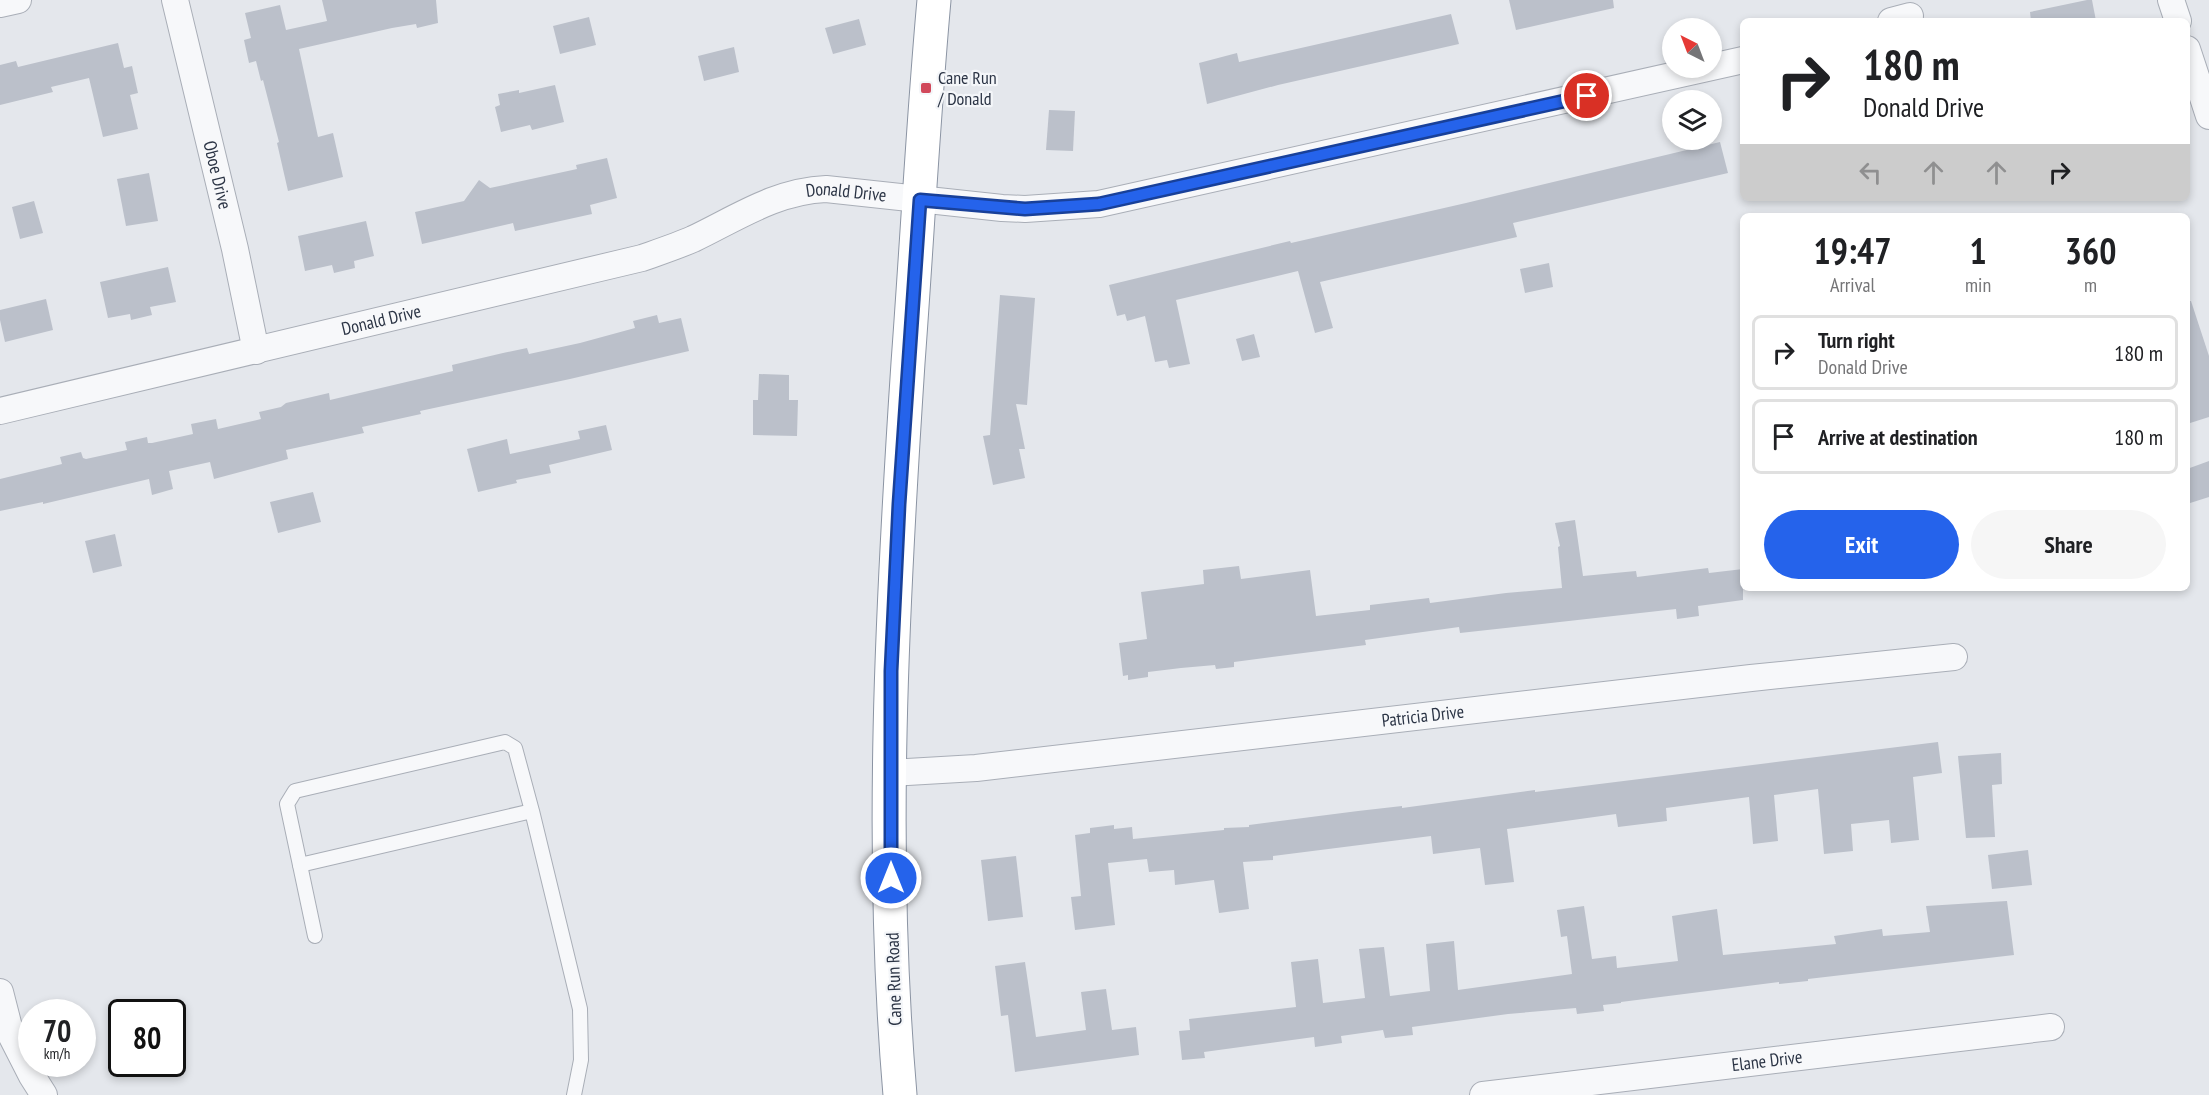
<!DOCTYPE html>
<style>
body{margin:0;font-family:"PT Sans Narrow",sans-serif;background:#f6f6f6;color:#202124;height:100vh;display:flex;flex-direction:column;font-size:22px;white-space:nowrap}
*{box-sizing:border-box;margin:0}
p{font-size:20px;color:#757577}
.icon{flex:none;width:33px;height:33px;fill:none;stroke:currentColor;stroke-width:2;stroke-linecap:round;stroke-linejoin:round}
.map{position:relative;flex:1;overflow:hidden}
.drawer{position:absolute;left:1740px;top:213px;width:450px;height:378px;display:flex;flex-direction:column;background:#fff;border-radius:9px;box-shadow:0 3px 9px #0003}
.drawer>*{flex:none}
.guide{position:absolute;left:1740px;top:18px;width:450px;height:183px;border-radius:9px;box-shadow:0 3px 9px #0003;background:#fff;color:#202124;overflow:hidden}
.needle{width:39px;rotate:318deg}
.controls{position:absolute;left:1662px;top:18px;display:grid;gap:12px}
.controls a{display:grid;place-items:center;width:60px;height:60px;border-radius:50%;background:#fff;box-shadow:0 3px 9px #0003;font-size:30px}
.speed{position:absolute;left:18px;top:999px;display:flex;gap:12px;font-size:30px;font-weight:700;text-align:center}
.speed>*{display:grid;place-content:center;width:78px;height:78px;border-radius:50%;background:#fff;box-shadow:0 3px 9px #0003;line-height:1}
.speed small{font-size:15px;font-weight:400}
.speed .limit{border:3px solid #111;border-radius:9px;background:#fff;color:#111}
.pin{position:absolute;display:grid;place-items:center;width:51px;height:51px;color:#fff;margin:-26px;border:3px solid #fff;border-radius:50%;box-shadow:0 2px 6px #0007}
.me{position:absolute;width:66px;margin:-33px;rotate:0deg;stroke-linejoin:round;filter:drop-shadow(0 0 4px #0008)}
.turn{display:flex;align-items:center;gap:21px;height:126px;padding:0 24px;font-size:27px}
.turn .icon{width:78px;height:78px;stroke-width:2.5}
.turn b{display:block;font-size:42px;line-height:51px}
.lanes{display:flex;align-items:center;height:57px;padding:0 24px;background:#0003;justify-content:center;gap:30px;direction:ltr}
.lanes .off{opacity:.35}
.eta{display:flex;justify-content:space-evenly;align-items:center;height:102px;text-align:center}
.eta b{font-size:36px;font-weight:700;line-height:42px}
.primary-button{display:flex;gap:12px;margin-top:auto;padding:12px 24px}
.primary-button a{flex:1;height:69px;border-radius:36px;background:#2563eb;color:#fff;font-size:24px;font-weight:700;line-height:69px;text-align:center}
.primary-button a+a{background:#f6f6f6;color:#202124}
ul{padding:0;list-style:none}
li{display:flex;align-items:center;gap:18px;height:75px;margin:0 12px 9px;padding:0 12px;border:3px solid #e0e0e0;border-radius:9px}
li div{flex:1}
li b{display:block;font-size:22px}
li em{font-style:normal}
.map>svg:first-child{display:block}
.building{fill:#bbc0ca}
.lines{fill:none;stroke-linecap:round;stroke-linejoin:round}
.service-casing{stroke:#a9aeb7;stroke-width:16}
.minor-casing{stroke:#a9aeb7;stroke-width:28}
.trunk-casing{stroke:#8b94a3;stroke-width:35}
.service{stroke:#f7f8fa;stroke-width:14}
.minor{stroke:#f7f8fa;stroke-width:26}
.trunk{stroke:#fff;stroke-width:33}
.route-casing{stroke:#184099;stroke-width:15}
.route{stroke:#2563eb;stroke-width:10}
.poi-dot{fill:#d1495b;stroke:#f4f6f9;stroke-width:2}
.labels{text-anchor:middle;stroke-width:4.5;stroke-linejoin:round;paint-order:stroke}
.poi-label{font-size:18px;fill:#2b3445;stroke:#f4f6f9;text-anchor:start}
.street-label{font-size:18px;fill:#2b3445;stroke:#f4f6f9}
</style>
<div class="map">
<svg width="2209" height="1095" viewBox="0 0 2209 1095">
<rect width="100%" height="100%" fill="#e4e7ec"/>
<g class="building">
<polygon points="322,0 436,0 438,23 417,28 416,24 392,28 299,49 318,137 333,133 343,177 288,191 277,143 279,142 263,80 261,81 256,61 249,63 244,40 251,38 245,13 280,5 286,30 327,21"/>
<polygon points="1509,0 1613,0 1614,8 1516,30"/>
<polygon points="2087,0 2092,0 2096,21 2031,21 2030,12"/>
<polygon points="1451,14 1459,44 1278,85 1207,104 1199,63 1237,53 1239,62"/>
<polygon points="589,17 596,45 560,54 553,26"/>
<polygon points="859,19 866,45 833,54 825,28"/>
<polygon points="118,43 124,68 132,66 138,93 130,95 138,129 103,137 89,78 51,87 53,92 0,105 0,65 16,61 18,67"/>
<polygon points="734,47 739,72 704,81 698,56"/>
<polygon points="555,85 564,122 532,130 530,125 501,132 495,107 500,105 498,94 519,90 519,93"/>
<polygon points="1049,110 1075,111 1073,151 1046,150"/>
<polygon points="1720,142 1728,173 1513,223 1517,237 1320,282 1333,328 1315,333 1298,271 1176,300 1190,364 1169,368 1167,360 1155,362 1145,316 1127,321 1125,314 1117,316 1109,285 1290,241 1291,243 1466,203"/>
<polygon points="607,158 617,198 590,205 592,214 515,231 513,223 422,244 415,212 464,201 479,180 490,188 577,169 576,165"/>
<polygon points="149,173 158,221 126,226 117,179"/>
<polygon points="34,201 43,233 20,239 12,207"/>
<polygon points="366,221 374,256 354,261 355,268 334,273 332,265 305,271 298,236"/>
<polygon points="1549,263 1553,287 1525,293 1520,269"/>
<polygon points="168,267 176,302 150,307 152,315 131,320 130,314 108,318 100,282"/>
<polygon points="1000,295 1035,298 1027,405 1016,404 1025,449 1019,449 1025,478 993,485 983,436 990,435"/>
<polygon points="46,299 53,330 5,342 0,320 0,310"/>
<polygon points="2187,301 2191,301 2209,356 2209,417 2187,424"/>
<polygon points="657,315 659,323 681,318 689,351 570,379 420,411 421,414 362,427 364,433 286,450 288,459 214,479 210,462 169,471 173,489 152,495 149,479 43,504 43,502 0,511 0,479 62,464 60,457 81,452 83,458 86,459 127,450 125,442 147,437 148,443 152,443 193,434 191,424 216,419 218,429 261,419 259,412 281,407 286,403 329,393 330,400 453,371 452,365 503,353 527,348 529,354 580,343 635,328 633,321"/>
<polygon points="1254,334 1260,357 1242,361 1236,339"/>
<polygon points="759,374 789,375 789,400 798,400 797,436 753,435 753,400 758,400"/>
<polygon points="606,425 612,450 549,465 551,473 516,480 517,483 478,492 467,449 507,439 510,454 580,439 578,431"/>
<polygon points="2209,461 2209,497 2187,504 2187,469"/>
<polygon points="313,492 321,522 278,533 270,502"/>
<polygon points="1575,520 1583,576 1636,571 1637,577 1708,568 1709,573 1743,569 1743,600 1698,606 1699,616 1677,619 1676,609 1460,633 1459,627 1365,640 1366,645 1234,662 1234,667 1216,669 1215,665 1181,668 1148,672 1148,677 1128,680 1128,675 1123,676 1119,643 1147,639 1141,592 1204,584 1203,570 1239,566 1241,579 1310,570 1316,616 1370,610 1370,605 1429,598 1430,603 1506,593 1562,588 1558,547 1560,546 1555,523"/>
<polygon points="115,534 122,566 93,573 85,541"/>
<polygon points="1938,742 1942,773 1913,777 1919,840 1891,843 1889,820 1851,824 1853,851 1824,854 1818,789 1774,795 1778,841 1753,844 1749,797 1666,808 1667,821 1618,827 1616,814 1507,829 1514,882 1485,885 1480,848 1433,854 1431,836 1273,856 1273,860 1243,862 1249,909 1219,913 1214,880 1175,885 1174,870 1149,872 1147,859 1108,863 1115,925 1075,930 1071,897 1081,896 1075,835 1090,833 1090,828 1114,825 1114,829 1132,827 1133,839 1224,830 1224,828 1249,827 1249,825 1358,811 1402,806 1402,808 1535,790 1535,792"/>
<polygon points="2001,753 2002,784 1992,785 1995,837 1966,838 1958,756"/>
<polygon points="2028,850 2032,885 1992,889 1988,855"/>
<polygon points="1016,856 1023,917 988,921 981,860"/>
<polygon points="2007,901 2014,955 1808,979 1808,981 1779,984 1779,982 1621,1002 1621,1003 1603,1005 1604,1011 1577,1014 1576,1008 1508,1014 1412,1027 1413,1035 1385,1038 1383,1030 1341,1036 1342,1043 1315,1047 1314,1037 1204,1052 1205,1058 1182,1060 1179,1031 1190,1030 1189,1019 1296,1007 1291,962 1318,959 1323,1003 1365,998 1359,949 1384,947 1390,996 1430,991 1426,944 1454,941 1458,990 1572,974 1567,936 1561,937 1557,910 1584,906 1592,959 1616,956 1617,968 1678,961 1672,916 1717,909 1723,955 1836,944 1834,936 1882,929 1883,936 1930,932 1926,906"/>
<polygon points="1025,962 1036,1037 1086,1030 1081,992 1106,989 1112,1030 1136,1027 1139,1055 1015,1072 1008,1015 1001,1016 995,966"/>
</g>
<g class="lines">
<defs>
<g id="service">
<polyline points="532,811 300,865 287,804 295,791 505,742 515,748 532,811 580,1009 581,1060 574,1095"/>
<polyline points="300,865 315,936"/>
</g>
<g id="minor">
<path id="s1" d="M175,0L235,249L256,351"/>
<polyline points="2171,0 2178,21"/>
<polyline points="0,4 18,0"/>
<polyline points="1891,21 1910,16"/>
<polyline points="2187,49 2209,116"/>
<path id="s2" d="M0,411L642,258C659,252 677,246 693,239C737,218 776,191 826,189L1002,208L1025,209L1099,204L1743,60"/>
<path id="s3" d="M890,773L976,768L1751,678L1954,657"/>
<polyline points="0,992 11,1035 32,1076 44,1095"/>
<path id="s4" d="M1483,1095L2051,1027"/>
</g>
<path id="trunk" d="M900,1095C879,851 892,606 908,363C917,242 923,121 934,0"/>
</defs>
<use href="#service" class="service-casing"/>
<use href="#minor" class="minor-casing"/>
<use href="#trunk" class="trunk-casing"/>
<use href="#service" class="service"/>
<use href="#minor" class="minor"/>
<use href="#trunk" class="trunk"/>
</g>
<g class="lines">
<defs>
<polyline id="route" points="891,878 891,671 899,504 920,200 1025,209 1099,204 1587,96"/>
</defs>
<use href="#route" class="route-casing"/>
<use href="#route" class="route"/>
</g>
<rect class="poi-dot" x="920" y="82" width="12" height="12" rx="3"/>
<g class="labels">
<g class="poi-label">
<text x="938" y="84">Cane Run<tspan x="938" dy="21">/ Donald</tspan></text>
</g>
<g class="street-label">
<text dy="6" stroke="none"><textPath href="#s1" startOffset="180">Oboe Drive</textPath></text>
<text dy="6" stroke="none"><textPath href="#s2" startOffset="878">Donald Drive</textPath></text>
<text dy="6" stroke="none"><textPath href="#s2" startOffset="392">Donald Drive</textPath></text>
<text dy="6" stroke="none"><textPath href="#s3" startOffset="536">Patricia Drive</textPath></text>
<text transform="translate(894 979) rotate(-92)" y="6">Cane Run Road</text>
<text dy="6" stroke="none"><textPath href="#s4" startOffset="286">Elane Drive</textPath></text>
</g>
</g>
</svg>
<div class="controls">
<a><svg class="needle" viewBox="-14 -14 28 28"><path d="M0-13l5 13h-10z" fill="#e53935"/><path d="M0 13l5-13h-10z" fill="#757577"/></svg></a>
<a><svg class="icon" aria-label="layers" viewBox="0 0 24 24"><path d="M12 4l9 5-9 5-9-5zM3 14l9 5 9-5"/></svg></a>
</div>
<div class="speed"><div>70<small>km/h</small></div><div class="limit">80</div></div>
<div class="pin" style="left:1587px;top:96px;background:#d93025"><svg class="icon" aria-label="arrive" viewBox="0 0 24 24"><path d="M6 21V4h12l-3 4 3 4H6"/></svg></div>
<svg class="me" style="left:891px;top:878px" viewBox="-20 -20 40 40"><circle r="17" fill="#2563eb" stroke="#fff" stroke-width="3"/><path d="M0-11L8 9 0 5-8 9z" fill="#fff"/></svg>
<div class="guide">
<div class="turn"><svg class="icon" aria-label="right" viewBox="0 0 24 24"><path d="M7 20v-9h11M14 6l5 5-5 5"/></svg><div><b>180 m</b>Donald Drive</div></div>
<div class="lanes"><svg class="icon off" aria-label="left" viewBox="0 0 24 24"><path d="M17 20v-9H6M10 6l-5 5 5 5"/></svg><svg class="icon off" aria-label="ahead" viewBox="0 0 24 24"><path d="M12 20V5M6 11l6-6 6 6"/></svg><svg class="icon off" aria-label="ahead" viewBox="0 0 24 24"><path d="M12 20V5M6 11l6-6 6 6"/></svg><svg class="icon" aria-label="right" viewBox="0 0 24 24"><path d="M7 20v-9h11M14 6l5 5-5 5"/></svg></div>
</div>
<section class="drawer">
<div class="eta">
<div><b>19:47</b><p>Arrival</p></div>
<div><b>1</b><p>min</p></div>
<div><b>360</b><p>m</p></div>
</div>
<ul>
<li><svg class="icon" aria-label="right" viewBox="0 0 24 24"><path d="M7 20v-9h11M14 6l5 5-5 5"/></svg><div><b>Turn right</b><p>Donald Drive</p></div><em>180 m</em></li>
<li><svg class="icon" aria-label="arrive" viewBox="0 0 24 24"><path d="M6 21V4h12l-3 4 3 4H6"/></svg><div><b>Arrive at destination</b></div><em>180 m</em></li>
</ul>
<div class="primary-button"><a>Exit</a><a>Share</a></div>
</section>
</div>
